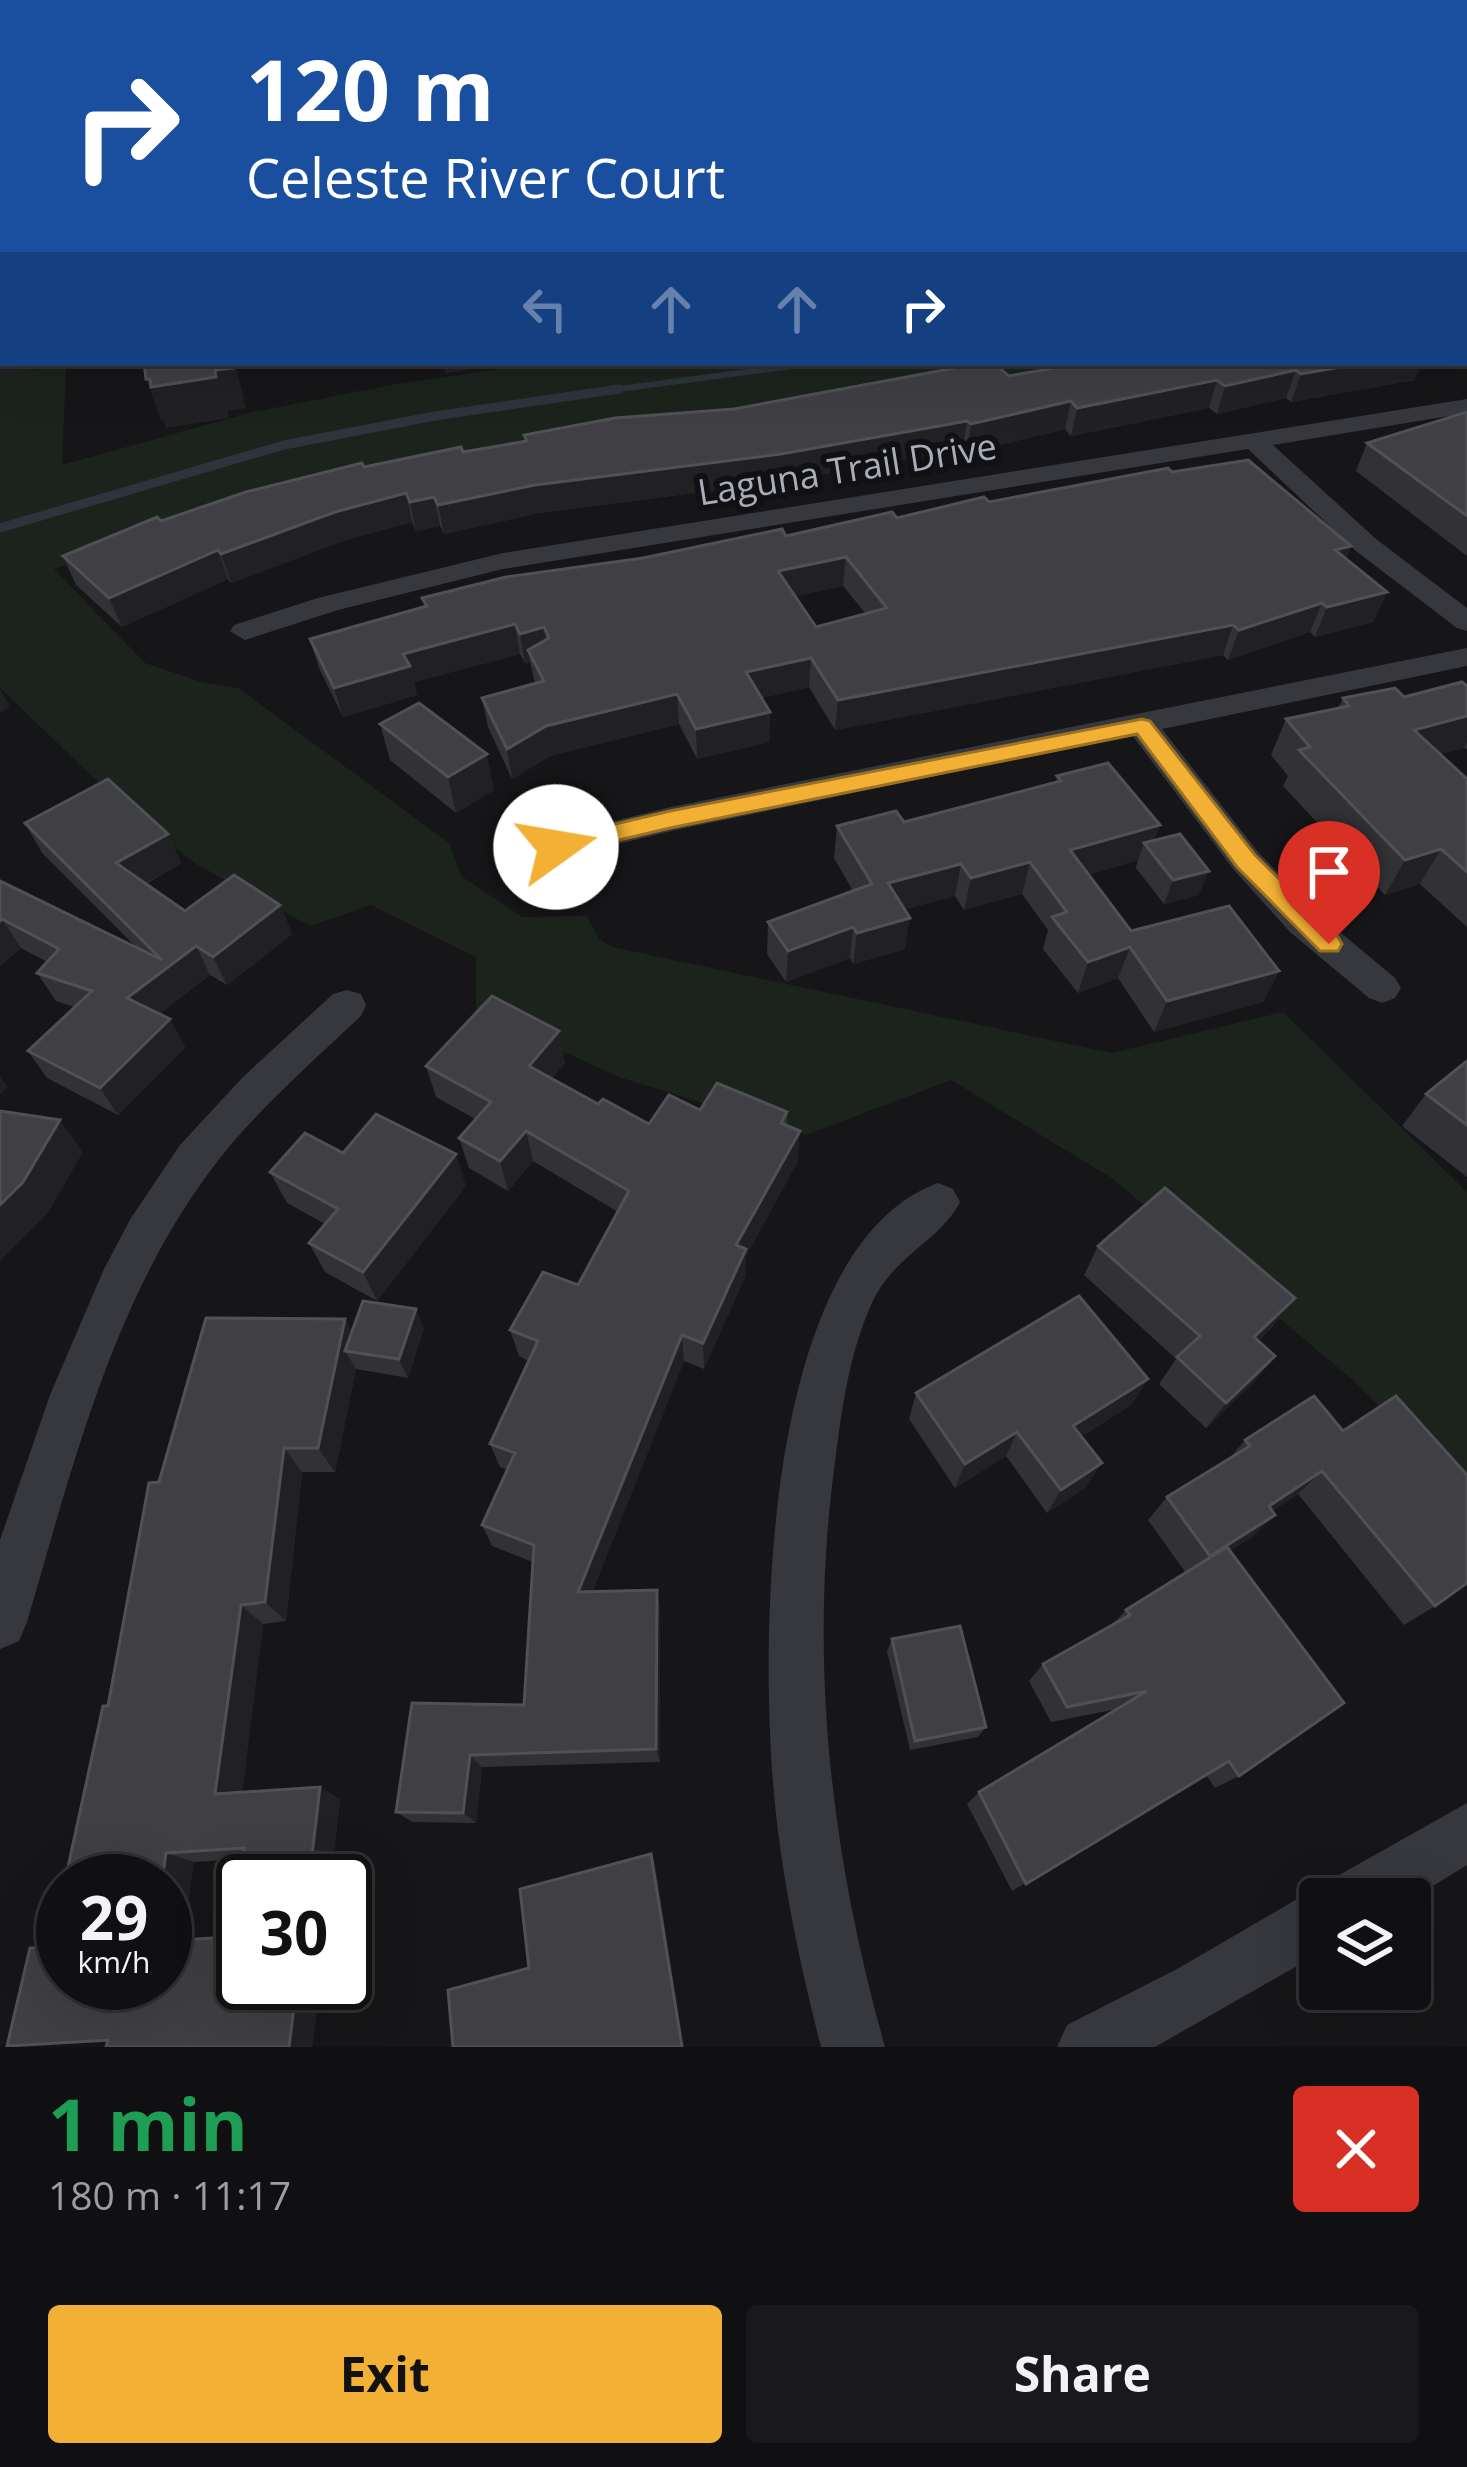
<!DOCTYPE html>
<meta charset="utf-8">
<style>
body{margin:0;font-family:"Open Sans",sans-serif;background:#19191b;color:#f1f3f6;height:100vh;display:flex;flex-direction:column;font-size:45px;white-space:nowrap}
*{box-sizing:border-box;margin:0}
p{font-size:39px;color:#9c9d9f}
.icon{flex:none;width:66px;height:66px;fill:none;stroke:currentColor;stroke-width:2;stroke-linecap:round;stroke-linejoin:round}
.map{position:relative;height:2047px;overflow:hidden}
.sheet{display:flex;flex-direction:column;background:#101012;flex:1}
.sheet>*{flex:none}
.top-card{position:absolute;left:0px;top:0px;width:1467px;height:366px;box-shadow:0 12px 48px #0002,0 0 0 3px #303032;background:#1a4fa0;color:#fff;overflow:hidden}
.controls{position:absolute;left:1299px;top:1878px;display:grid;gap:24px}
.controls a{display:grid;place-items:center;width:132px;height:132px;border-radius:12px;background:#101012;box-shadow:0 12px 48px #0002,0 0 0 3px #303032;font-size:60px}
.speed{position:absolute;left:36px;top:1854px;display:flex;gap:24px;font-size:60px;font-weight:700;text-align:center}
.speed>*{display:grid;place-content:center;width:156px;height:156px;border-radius:50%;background:#101012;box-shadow:0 12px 48px #0002,0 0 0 3px #303032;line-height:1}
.speed small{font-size:30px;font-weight:400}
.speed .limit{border:6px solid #111;border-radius:18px;background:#fff;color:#111}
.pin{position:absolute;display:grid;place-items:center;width:102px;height:102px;color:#fff;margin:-123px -51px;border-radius:50% 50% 50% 0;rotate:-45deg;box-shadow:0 0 12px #0007}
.pin .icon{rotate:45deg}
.me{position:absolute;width:132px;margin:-66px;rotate:77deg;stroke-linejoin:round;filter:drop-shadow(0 0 9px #0008)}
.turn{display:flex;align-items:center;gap:42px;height:252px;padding:0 48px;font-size:54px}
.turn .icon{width:156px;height:156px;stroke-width:2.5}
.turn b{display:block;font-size:84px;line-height:102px}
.lanes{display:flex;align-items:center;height:114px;padding:0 48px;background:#0003;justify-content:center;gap:60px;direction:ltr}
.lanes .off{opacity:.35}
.round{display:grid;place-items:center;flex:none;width:126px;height:126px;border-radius:12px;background:#19191b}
.headline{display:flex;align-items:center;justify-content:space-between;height:204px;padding:0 48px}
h1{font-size:72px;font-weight:700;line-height:90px;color:#1e9e55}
.cta{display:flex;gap:24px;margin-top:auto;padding:24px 48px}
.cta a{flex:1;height:138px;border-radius:12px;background:#f2b134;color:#111;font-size:48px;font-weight:700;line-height:138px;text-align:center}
.cta a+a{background:#19191b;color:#f1f3f6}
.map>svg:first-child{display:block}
.green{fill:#1c231d}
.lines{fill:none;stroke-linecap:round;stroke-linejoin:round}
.stream-far1{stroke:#2c353c;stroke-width:6}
.stream{stroke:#2c353c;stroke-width:9}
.street{fill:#37383d;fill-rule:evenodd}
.primary{fill:#53555c;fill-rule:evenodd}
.wall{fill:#323236;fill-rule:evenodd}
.shaded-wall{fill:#212124}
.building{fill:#3f3f44;stroke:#4f5156;stroke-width:3;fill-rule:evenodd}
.route{fill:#f2b134;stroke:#9d7322;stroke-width:3}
.labels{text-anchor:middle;stroke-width:12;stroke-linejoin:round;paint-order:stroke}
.far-street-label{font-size:36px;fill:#a8adb8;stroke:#111113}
</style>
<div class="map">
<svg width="1467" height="2047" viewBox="0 0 1467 2047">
<rect width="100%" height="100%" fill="#161618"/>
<polygon class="green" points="540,363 1097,363 476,453 166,529 54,569 145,663 204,683 238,688 449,843 461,876 522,917 587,916 599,939 612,947 1112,1053 1283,1012 1467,1192 1467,1494 1353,1380 1113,1179 951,1080 806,1135 622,1078 476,1013 476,957 371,905 310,926 196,864 116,799 0,688 0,374 66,366 62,465 249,413 396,384"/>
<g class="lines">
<polyline class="stream-far1" points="596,392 815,363"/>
<polyline class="stream" points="0,528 284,445 435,416 619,389"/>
<g class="street">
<polygon points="3,23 3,33 0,34 0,24"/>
<polygon points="1467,399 1467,413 1273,445 1376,539 1467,608 1467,631 1457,628 1356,551 1248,449 503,569 338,610 245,640 230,631 234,625 318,598 503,553"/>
<polygon points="1467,648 1467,666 1162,729 1258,852 1316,912 1395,978 1401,988 1395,998 1382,1003 1369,998 1290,932 1234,870 1132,735 671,831 557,859 545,856 540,847 545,838 671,807"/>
<path d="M347,990L361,994L366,1005L361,1016C308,1066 251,1115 208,1174C112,1304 72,1469 27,1622L19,1641L0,1649V1540L50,1395L104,1269L131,1218L180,1145L243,1077L333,994Z"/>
<path d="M938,1183L953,1189L960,1202C941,1240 893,1256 872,1303C849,1353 842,1409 835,1462C808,1661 831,1855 885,2047H821C802,1973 786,1899 777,1823C758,1665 757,1249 938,1183Z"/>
<polygon points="1467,1803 1467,1865 1410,1900 1320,1899 1320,1953 1155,2047 1057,2047 1067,2025 1177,1969 1299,1898 1320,1889 1328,1892 1334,1878"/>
</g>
<g class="primary">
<polygon points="1467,13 1467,27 1464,28 1464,14"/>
<rect x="0" y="172" width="3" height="18"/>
</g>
</g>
<g class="wall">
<polygon points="0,0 418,3 3,3 3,18 0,18"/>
<polygon points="896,0 1232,0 1231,3 897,3"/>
<polygon points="1421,363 1414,380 1291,402 1286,398 1217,414 1209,408 1071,436 1065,429 967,453 963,449 780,482 539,513 444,534 440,526 416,531 412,522 343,541 231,583 228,579 122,627 76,585 63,556 161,521 364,467 525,441 524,435 1009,376"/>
<polygon points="1467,412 1467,556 1356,471 1367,443"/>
<path d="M1172,472L1351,546L1346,559L1387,592L1373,622L1315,637L1310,632L1228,660L1223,655L835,730L809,687L761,698L770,712L769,742L697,759L679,724L550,756L512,779L488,727L482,698L535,684L530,662L525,663L520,654L414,682L417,695L343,717L319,668L310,639L424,607L422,598L643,558ZM843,586L866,614L816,627L795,596Z"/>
<polygon points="1467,686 1467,749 1464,748 1440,754 1467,779 1467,927 1420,884 1385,895 1283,786 1288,776 1271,755 1286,719 1338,708 1343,698 1404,697"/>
<polygon points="380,724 494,790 456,813 390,760"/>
<polygon points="1057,776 1160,825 1154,841 1199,895 1164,904 1136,868 1138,860 1088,875 1131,931 1279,971 1263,1002 1154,1032 1118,978 1078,993 1043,949 1048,930 1022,894 964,910 955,896 905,909 905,949 853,964 850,958 786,982 767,954 768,922 853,891 834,858 837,826 904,822 1056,782"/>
<polygon points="25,823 168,834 181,863 146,884 185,911 280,905 292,934 227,985 210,975 159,1014 170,1019 185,1047 118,1115 47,1078 28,1051 74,1007 56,1001 37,973 47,962 21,948 0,966 0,881 137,948 42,853"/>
<polygon points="1467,1061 1467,1177 1402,1126 1426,1094"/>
<polygon points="565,1063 552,1078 598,1104 649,1124 700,1110 787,1112 787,1125 798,1161 746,1256 745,1277 704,1369 684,1361 592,1592 657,1590 660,1608 660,1762 482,1767 476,1823 412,1822 396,1812 524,1705 533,1562 492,1546 482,1525 507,1470 500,1467 490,1444 529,1361 519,1356 510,1330 578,1285 618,1212 533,1161 508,1191 469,1168 459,1138 475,1119 436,1097 426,1066"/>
<polygon points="343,1153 466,1186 377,1301 325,1272 309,1243 325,1224 287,1203 270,1172"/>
<polygon points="1098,1246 1273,1326 1258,1341 1275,1356 1253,1383 1206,1428 1159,1384 1176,1359 1084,1275"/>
<path d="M345,1319L352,1332L424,1328L408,1378L356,1369L335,1472H302L286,1621L263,1624L242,1792L340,1799L331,1881H243V1983H320L312,2047L107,2042L7,2046L51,1947L108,1706L159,1482ZM243,1859L230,1937L182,1940L194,1862Z"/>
<polygon points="1148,1379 1131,1405 1081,1437 1086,1487 1047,1513 1006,1456 955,1488 909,1419 916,1393"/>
<polygon points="1314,1396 1435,1606 1404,1625 1298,1494 1272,1511 1275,1515 1252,1537 1230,1551 1239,1776 1215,1788 1206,1775 1012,1891 967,1804 979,1792 1117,1709 1051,1722 1029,1681 1043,1664 1112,1625 1126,1610 1186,1573 1148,1520 1167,1497 1228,1460 1245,1440"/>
<polygon points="892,1639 986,1727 978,1737 910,1750 887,1651"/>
</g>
<g class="shaded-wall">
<polygon points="3,102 3,126 1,127 0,104"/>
<polygon points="1467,103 1467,129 1464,129 1464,104"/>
<polygon points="0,339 3,339 3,363 34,363 34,370 0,375"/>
<polygon points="233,363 235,363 246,408 228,411 229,418 166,428 163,420 161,420 146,379 215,370"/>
<polygon points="443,363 506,363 445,374"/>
<polygon points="1364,363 1421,363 1414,380 1291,402 1301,374"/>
<polygon points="1296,370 1286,398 1217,414 1225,386"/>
<polygon points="1217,380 1209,408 1071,436 1077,408"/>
<polygon points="1071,401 1065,429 967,453 971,424"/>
<polygon points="967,421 963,449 780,482 539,513 444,534 438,505 535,485"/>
<polygon points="406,493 412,522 343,541 231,583 221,554 335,512"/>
<polygon points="434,497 440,526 416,531 410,502"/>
<polygon points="1351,546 1339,575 1335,550"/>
<polygon points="218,550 228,579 122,627 109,598"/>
<polygon points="846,557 843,586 777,600 778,571"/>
<polygon points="1387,592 1373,622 1315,637 1327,607"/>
<polygon points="1322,603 1310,632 1228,660 1239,630"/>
<polygon points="515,624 520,654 414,682 417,695 343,717 334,688 403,654"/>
<polygon points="1233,625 1223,655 835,730 838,700"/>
<polygon points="544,627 548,656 528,650 530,662 525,663 520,634"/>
<polygon points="811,658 809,687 745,702 746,672"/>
<polygon points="0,689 10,707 0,713"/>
<polygon points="677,694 679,724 550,756 512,779 507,749 546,726"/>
<polygon points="770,712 769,742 697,759 696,729"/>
<polygon points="1467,716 1467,742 1464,748 1395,766 1414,730"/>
<polygon points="487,754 494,790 456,813 448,777"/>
<polygon points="1160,825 1150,852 1144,843 1138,860 1061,883 1070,850"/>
<polygon points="168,834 181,863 131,892 116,863"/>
<polygon points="1441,849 1420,884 1385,895 1405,860"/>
<polygon points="1030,862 1022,894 964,910 971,878"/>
<polygon points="961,864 955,896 884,915 888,883"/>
<polygon points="1209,871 1199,895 1164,904 1173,880"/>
<polygon points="280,905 292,934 227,985 213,957"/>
<polygon points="910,918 905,949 853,964 857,933"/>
<polygon points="2,919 21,948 0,966 0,921"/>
<polygon points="853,927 850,958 786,982 788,951"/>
<polygon points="196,946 210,975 143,1026 127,998"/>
<polygon points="1130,947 1118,978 1078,993 1088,962"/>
<polygon points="1279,971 1263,1002 1154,1032 1167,1001"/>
<polygon points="170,1019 185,1047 118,1115 100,1088"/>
<polygon points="559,1031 565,1063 535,1097 529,1066"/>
<polygon points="0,1077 8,1087 0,1094"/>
<polygon points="60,1120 83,1152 48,1213 0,1261 0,1205"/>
<polygon points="526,1131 533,1161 508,1191 500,1161"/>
<polygon points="800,1131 798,1161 746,1256 745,1277 704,1369 703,1343 736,1245"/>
<polygon points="456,1154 466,1186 377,1301 363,1272"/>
<polygon points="1295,1298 1273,1326 1233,1365 1254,1337"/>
<polygon points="416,1309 424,1328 408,1378 399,1359"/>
<polygon points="345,1319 360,1347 345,1351 356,1369 335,1472 318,1448"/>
<polygon points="682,1335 684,1361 585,1611 578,1592"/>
<polygon points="1275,1356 1253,1383 1206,1428 1226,1403"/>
<polygon points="1148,1379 1131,1405 1059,1451 1073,1426"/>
<polygon points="1017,1432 1006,1456 955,1488 965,1464"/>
<polygon points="284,1448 302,1472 286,1621 265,1602"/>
<polygon points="1102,1463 1086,1487 1047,1513 1061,1490"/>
<polygon points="1322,1471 1298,1494 1246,1529 1269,1506"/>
<polygon points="1275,1515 1252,1537 1189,1577 1210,1556"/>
<polygon points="657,1590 660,1608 660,1762 656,1749"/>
<polygon points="241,1605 263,1624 240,1806 215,1794"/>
<polygon points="470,1755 482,1767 476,1823 463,1813"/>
<polygon points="320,1787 340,1799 331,1881 309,1881"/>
<polygon points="166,1853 194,1862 181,1946 165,1944 165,1881 162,1881"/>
<polygon points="651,1854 655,1863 684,2047 682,2047"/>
<polygon points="297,1983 320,1983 312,2047 289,2047"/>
</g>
<g class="building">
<polygon points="0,0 410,0 409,3 41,3"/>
<polygon points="442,0 617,0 618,3 445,3"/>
<polygon points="691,0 829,0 829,3 689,3"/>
<polygon points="897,0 1094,0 1090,3 897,3"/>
<polygon points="0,38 3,38 3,102 0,104"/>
<polygon points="1464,49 1467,49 1467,103 1464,104"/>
<rect x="0" y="295" width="3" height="44"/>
<polygon points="144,363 233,363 234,368 215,370 216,377 151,387 150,379 146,379"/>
<polygon points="982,363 993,363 1009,376 1082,363 1364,363 1301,374 1296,370 1225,386 1217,380 1077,408 1071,401 971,424 967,421 781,454 535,485 438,505 434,497 410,502 406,493 335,512 221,554 218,550 109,598 63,556 157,517 161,521 246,492 362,463 364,467 461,447 463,452 527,441 524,435 615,418 734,409"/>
<polygon points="1467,412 1467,516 1367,443"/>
<path d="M1248,460L1351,546L1335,550L1387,592L1327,607L1322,603L1239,630L1233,625L838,700L811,658L746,672L770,712L696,729L677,694L546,726L507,749L482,698L544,681L528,650L549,638L544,627L520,634L515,624L403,654L410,666L334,688L310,639L427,606L422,598L506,577L643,558L782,529L786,536L892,512L897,518L984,497L989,502L1168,468L1172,472ZM846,557L887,608L816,627L778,571Z"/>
<polygon points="1462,682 1467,686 1467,716 1414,730 1467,779 1467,872 1441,849 1405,860 1299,750 1310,747 1286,719 1349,706 1343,698 1395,688 1404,697"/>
<polygon points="419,703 487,754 448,777 380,724"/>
<polygon points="1108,763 1160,825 1070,850 1131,931 1229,906 1279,971 1167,1001 1130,947 1088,962 1052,917 1067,912 1030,862 971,878 961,864 888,883 910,918 857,933 853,927 788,951 768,922 872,884 837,826 896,811 904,822 1061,781 1057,776"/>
<polygon points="108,779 168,834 116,863 185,911 234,875 280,905 213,957 196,946 127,998 170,1019 100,1088 28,1051 92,991 37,973 59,949 2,919 0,921 0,881 162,960 25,823"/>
<polygon points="1180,834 1209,871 1173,880 1144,843"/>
<polygon points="492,996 559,1031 529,1066 598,1104 603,1099 649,1124 669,1095 700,1110 717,1083 787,1112 781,1123 800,1131 736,1245 746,1249 703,1343 682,1335 578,1592 657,1590 656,1749 470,1755 463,1813 396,1812 412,1703 524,1705 534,1545 482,1525 515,1453 490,1444 538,1341 510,1330 543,1272 578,1285 629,1191 526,1131 500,1161 459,1138 491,1102 426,1066"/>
<polygon points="1467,1061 1467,1125 1426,1094"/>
<polygon points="0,1111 60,1120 23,1182 0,1205"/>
<polygon points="376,1114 456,1154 363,1272 309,1243 338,1209 270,1172 305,1133 343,1153"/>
<polygon points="1165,1188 1295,1298 1254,1337 1275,1356 1226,1403 1177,1357 1200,1336 1098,1246"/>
<polygon points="1079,1296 1148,1379 1073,1426 1102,1463 1061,1490 1017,1432 965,1464 916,1393"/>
<polygon points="363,1301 416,1309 399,1359 345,1351"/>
<polygon points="206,1318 345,1319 318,1448 284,1448 265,1602 241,1605 215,1794 320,1787 309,1881 243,1881 243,1983 297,1983 289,2047 106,2047 108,2040 7,2046 30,1948 51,1947 63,1892 63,1983 165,1983 165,1941 230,1937 244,1848 166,1853 162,1881 65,1881 103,1706 108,1706 149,1483 159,1482"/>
<polygon points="1314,1396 1343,1431 1396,1396 1467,1475 1467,1583 1435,1606 1322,1471 1269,1506 1275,1515 1210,1556 1167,1497 1250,1446 1245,1440"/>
<polygon points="1227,1547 1344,1703 1239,1776 1229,1761 1026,1884 979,1792 1147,1691 1067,1707 1043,1664 1130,1615 1126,1610"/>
<polygon points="960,1626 986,1727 915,1741 892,1639"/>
<polygon points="651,1854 682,2047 453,2047 448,1990 529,1968 520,1889"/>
</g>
<polygon class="route" points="1142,719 1150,721 1255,855 1338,937 1342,944 1338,951 1320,951 1237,867 1137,734 670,828 556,855 544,847 556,838 670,811"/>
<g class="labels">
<g class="far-street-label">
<text transform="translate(847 469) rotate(-9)" y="13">Laguna Trail Drive</text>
</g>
</g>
</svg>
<div class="controls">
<a><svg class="icon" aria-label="layers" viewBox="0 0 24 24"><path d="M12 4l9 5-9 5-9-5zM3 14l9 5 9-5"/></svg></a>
</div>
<div class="speed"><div>29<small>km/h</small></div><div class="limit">30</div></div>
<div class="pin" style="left:1329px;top:944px;background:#d93025"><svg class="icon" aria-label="arrive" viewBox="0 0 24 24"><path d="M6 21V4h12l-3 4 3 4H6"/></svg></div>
<svg class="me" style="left:556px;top:847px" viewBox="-20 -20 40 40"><circle r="19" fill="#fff"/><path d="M0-13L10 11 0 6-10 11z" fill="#f2b134"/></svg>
<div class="top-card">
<div class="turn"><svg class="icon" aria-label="right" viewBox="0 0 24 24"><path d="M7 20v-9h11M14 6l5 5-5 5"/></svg><div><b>120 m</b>Celeste River Court</div></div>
<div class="lanes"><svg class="icon off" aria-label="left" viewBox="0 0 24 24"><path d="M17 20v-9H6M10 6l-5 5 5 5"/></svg><svg class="icon off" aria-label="ahead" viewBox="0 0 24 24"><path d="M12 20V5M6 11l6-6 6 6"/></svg><svg class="icon off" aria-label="ahead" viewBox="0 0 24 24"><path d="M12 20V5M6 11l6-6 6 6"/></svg><svg class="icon" aria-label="right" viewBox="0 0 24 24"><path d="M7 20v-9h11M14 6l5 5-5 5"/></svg></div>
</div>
</div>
<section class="sheet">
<div class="headline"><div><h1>1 min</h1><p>180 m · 11:17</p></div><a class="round" style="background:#d93025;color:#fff"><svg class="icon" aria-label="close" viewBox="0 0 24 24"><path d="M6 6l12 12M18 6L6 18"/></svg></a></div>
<div class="cta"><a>Exit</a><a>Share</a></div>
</section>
